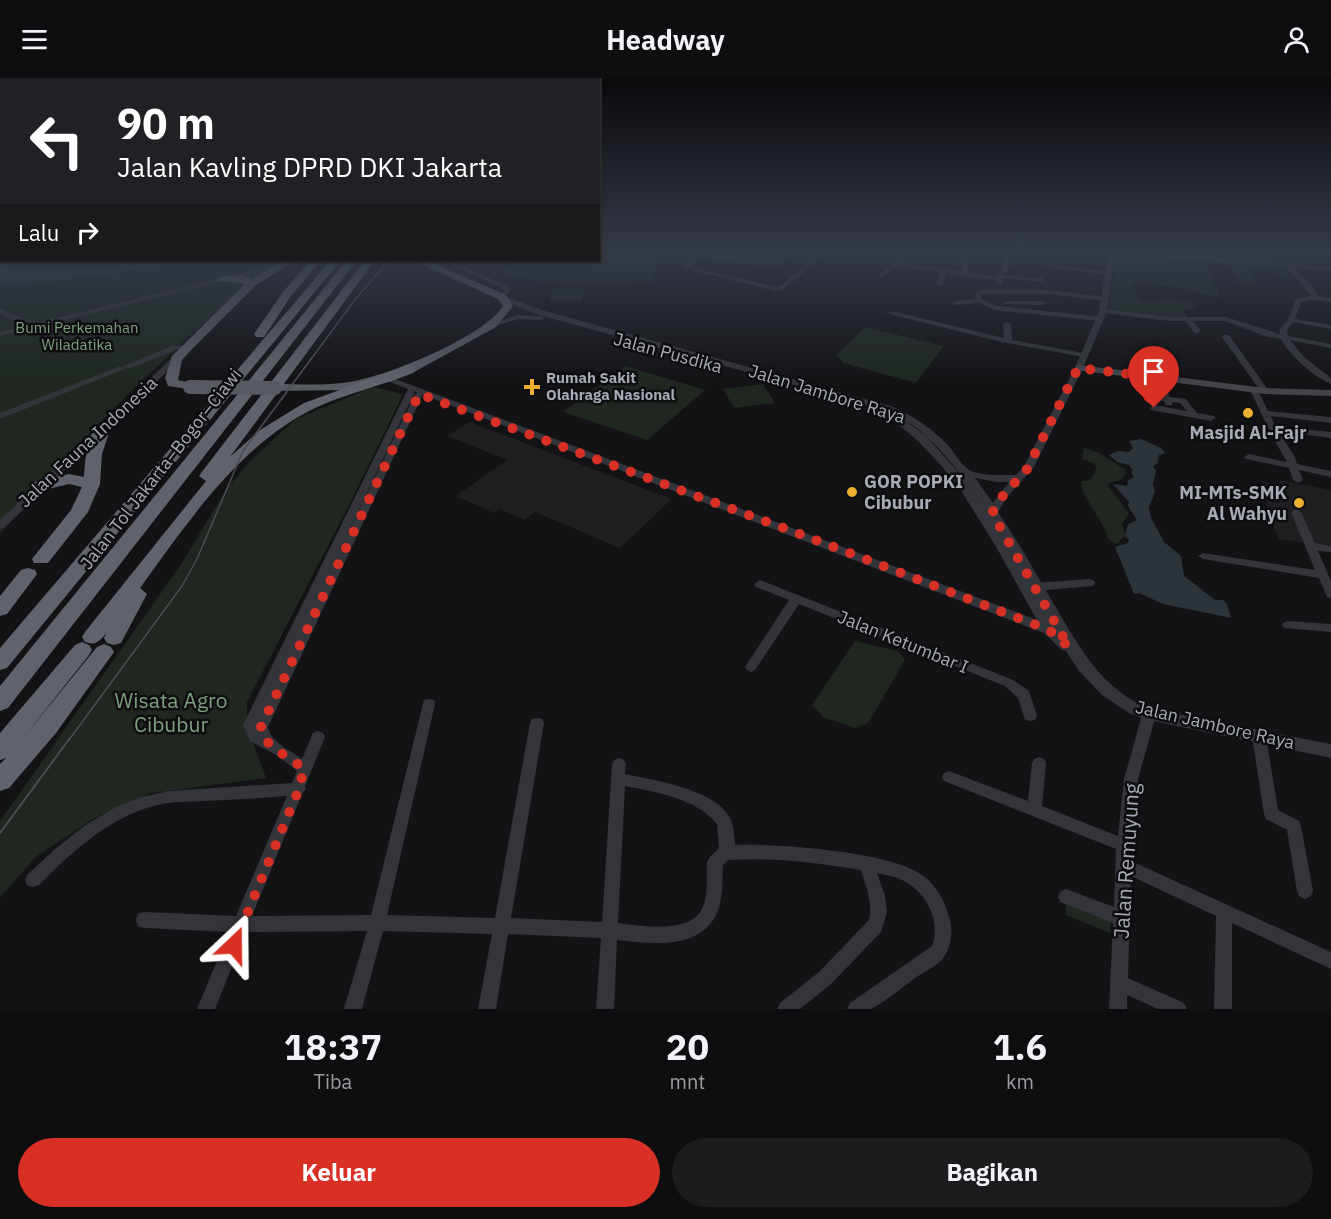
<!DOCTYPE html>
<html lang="id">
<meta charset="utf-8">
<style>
body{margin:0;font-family:"IBM Plex Sans",sans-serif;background:#1c1c1e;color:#f1f3f6;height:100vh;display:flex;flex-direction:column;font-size:22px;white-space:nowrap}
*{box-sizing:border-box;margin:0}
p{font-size:20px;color:#9b9c9f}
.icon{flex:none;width:33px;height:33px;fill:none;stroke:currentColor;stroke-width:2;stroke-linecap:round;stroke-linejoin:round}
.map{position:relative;height:931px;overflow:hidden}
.panel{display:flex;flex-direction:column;background:#0e0e10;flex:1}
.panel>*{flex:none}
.top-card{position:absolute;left:0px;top:0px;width:600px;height:183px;box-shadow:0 2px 4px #0004,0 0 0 2px #2e2e30;background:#202124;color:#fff;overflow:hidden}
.pin{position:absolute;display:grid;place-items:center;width:51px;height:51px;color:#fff;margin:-62px -26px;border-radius:50% 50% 50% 0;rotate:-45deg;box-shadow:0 0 6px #0007}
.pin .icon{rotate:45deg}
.me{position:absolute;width:66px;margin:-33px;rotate:23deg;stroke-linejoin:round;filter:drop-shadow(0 0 4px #0008)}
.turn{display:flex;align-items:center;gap:21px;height:126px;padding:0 18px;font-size:27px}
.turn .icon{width:78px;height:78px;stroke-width:2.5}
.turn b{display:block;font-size:42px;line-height:51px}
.then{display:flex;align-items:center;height:57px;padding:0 18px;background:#0003;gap:12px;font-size:22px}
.eta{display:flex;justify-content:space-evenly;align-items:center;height:102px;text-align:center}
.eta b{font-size:36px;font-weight:800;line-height:42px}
.button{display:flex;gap:12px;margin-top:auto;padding:12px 18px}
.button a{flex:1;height:69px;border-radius:36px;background:#d93025;color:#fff;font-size:24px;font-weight:800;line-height:69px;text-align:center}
.button a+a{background:#1c1c1e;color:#f1f3f6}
header{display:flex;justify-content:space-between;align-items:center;height:78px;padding:0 18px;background:#0e0e10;font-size:27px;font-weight:800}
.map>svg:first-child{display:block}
.built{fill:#1f1f22}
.green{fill:#1f2720}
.water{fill:#2c343a}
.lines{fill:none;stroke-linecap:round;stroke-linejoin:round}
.minor{fill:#34353a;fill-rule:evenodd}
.tertiary{fill:#34353a;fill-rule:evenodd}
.secondary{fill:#42444a;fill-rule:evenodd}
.trunk{fill:#585a62;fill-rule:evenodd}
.motorway{fill:#60636b;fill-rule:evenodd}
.tram-far1{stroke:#4b4d53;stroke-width:1.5}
.tram{stroke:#4b4d53;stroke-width:2}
.trunk-bridge{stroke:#585a62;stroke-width:14}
.route{stroke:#d93025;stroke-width:10;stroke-dasharray:0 18}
.poi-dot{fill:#edae32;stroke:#0e0e10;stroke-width:2}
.labels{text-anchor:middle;stroke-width:5;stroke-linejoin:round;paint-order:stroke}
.far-park-label{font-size:15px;fill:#7ca07e;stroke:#0e0e10}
.far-poi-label{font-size:15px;font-weight:bold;fill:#a5aab5;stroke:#0e0e10;text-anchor:start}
.street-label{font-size:18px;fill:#a5aab5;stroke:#0e0e10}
.poi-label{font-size:18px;font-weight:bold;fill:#a5aab5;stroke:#0e0e10}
.near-park-label{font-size:21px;fill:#7ca07e;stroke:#0e0e10}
.near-street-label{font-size:21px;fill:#a5aab5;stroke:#0e0e10}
</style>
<header><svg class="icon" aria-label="menu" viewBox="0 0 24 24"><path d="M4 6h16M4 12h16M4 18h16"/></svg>Headway<svg class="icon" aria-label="person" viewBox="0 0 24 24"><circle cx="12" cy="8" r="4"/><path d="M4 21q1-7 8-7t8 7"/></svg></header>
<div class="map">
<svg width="1331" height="931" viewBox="0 0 1331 931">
<rect width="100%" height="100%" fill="#131315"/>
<g class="built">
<polygon points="469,344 672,421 620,470 535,434 524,442 499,431 494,435 456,418 507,382 447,358"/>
<polygon points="1280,402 1331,412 1331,468 1279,461 1269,437 1262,404 1281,408"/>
</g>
<g class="green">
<path d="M0,173L2,182H277C177,266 83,355 0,456Z"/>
<path d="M599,173H633L656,179L652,203C625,205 516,208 500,193L511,187L513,182H598Z"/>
<path d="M1117,176L1203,182L1220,220L1177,209L1132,205L1139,222C1154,223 1191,218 1199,228L1193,227L1194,232H1183L1189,241L1108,234Z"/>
<polygon points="1222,182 1283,188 1290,199 1282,199 1270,191 1248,191 1258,205 1239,206 1239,201"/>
<polygon points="553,211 584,211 582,223 550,223"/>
<polygon points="865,249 944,268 916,305 843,285 837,277"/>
<polygon points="626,288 705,312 647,362 563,334"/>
<polygon points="763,306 775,325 734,330 723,311"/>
<polygon points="373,309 403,316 349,427 247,624 247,648 266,700 151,715 93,741 37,778 0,819 0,743 182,485 227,410 253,380 296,341"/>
<path d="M1084,370C1101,373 1110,383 1125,391L1126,396L1121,402L1107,406L1129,436L1122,445L1125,458L1116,466L1108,461C1104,442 1080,418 1081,403L1090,402L1097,391L1094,385L1082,381Z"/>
<polygon points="855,563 898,573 905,582 868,645 856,650 823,639 812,627"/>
<path d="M1066,823L1074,824C1083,837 1096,839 1111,838L1110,855L1066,837Z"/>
</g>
<g class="water">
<polygon points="0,173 2,182 185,182 99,198 0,209"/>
<polygon points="795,173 776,188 711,182 701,174"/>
<polygon points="1141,361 1161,370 1165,375 1159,377 1158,385 1153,388 1156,393 1153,407 1155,413 1149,430 1151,440 1164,464 1181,478 1184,498 1215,522 1223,522 1227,526 1231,540 1163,526 1139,515 1134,516 1115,469 1128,465 1129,462 1125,458 1128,446 1137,442 1128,428 1129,424 1113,406 1127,408 1128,402 1134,399 1131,394 1133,393 1129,387 1117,384 1109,377 1118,373 1129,374 1133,370 1129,363"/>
</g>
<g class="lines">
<g class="minor">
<polygon points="822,173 829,173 784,211 776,213 683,190 693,181 692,176 705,176 705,178 699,180 691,189 776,209 780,208"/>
<polygon points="899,173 905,173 902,185 962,193 961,173 967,173 969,194 995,198 1003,190 1003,173 1009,173 1009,190 1004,197 1043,200 1046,202 1043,204 1001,200 1003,205 1000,207 998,206 995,202 966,199 946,195 943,206 940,208 937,206 940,194 898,188 882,199 878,199 878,197 896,183"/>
<path d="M1098,173H1127L1331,189V193L1294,190L1312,208L1318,218L1331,220V224L1312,222L1301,224L1295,241L1331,247V251L1293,244L1287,252L1288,258L1331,266V270L1290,262L1304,279L1331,300V306C1314,299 1290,278 1281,261L1265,258L1225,243H1193L1201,253L1197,255H1194L1186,243H1170L1103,235L1100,233L1103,231L1170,239H1226L1280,256L1279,252L1288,242L1296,221L1311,218L1287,189L1101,175Z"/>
<polygon points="1326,173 1331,173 1331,176"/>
<polygon points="441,182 448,182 508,208 510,213 504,220 500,220 499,219 504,213 503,210"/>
<polygon points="284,185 287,187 286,188 0,258 0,254 31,246 20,245 0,236 0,231 25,241 39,244"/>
<polygon points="1046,186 1108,193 1111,195 1108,197 1044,189 1043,188"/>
<polygon points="984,211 1049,212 1106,219 1109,221 1106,223 1049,216 981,216 981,221 997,228 1103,239 1104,241 1100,243 995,232 979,225 955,227 952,225 955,223 975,221 976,214"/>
<polygon points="1006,223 1043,223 1046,225 1043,227 1004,226 1003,225"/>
<polygon points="891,233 1004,260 1003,246 1007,244 1011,246 1012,262 1083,275 1087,277 1083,279 1002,264 889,236 887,235"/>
<polygon points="1223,257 1229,257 1269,313 1268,315 1262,315 1222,259"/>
<polygon points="187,267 191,269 190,271 176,272 131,290 125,290 124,288 172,268"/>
<polygon points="173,279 176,279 180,281 4,450 0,451 0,442"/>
<polygon points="118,289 124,289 125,291 0,341 0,335"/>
<polygon points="1134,295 1140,295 1151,317 1162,318 1153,299 1157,297 1160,297 1170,319 1186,321 1197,335 1214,338 1215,340 1211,343 1151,332 1150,330 1154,327 1187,333 1180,325 1173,324 1172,327 1166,327 1164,323 1154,322 1154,326 1148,326 1133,297"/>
<polygon points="1251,310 1257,310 1268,333 1331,339 1331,345 1271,338 1275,348 1331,354 1331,360 1278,353 1295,379 1297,386 1331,393 1331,399 1299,392 1303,402 1298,405 1293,402 1289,390 1246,381 1244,379 1249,376 1287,384 1272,358 1250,312"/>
<path d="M408,311H414L415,313L338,476L415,316L419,314L423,316L268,649C270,664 290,672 302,681L313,655L318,653L323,655L325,659L305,708L306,711L302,716L252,838L371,837L423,626L424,622L429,621L434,622L435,626L387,837L495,840L530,645L532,641L537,640L542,641L544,645L511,840L602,844L612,686L614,682L619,680L624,682L626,686L625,696C654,702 709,711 727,735C734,744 734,756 735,767C774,765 893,774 922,797C936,807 945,823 949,839C953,851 952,867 944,879C939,887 924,894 915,900C907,906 878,929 870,931C863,931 854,931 847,931L850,925L932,868C942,842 925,812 900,801C893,798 885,797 877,795L885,818L887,834L881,854L831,906L800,931H777L780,925L819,894L869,842C873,825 866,809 861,792C818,785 772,779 728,782L723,787C722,801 723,816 719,829C706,873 653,866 617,862L614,931H596L601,860L508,856L496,931H478L492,856L383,853L362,931H344L367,853L246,854L215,931H197L229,854L144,850L138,848L136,842L138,836L144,834L236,838L287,718C259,720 232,722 204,723C188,724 170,723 154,728C108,740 71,775 39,807L33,809L27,807L25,802L27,797L54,772L84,748L116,729L138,720L168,713L292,705L297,693L278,678L250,663L243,647ZM625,708C655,714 696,720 717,746L719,770L710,779L707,784C706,799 709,818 702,831C690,856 640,848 618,845Z"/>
<polygon points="1296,431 1301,434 1315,465 1331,468 1331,474 1318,473 1331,503 1331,520 1327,519 1319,500 1203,481 1198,478 1203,475 1315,492 1291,434"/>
<polygon points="1089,501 1093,502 1095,505 1093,508 1036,513 1030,509 1036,505"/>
<polygon points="760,502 1013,602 1029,613 1037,638 1035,642 1030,643 1025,642 1018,620 1005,608 799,526 755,592 751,594 747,592 745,589 747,586 789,522 756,509 754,506"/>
<polygon points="1288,543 1331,546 1331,554 1284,550 1282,547 1284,544"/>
<polygon points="1149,632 1154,633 1156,637 1138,701 1131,783 1331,874 1331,891 1232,845 1232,931 1214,931 1216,838 1131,798 1128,900 1184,925 1187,931 1158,931 1127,917 1127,931 1109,931 1113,845 1060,824 1058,819 1060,814 1066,811 1114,829 1116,771 944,703 942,699 944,695 949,693 1028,723 1032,685 1034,681 1039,679 1044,681 1046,685 1042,728 1118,758 1124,701 1142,637 1144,633"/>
<polygon points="1259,652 1264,654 1266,658 1278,732 1299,743 1301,748 1313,813 1311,818 1305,821 1299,818 1297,813 1287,752 1266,741 1264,736 1252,658 1254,654"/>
</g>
<g class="tertiary">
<path d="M1109,173H1115L1107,233L1083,290L1034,389L1008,418L998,434C1020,466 1038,500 1058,533C1082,574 1104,613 1151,631L1331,666V680L1144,641L1129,635L1102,617L1079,593L1066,573L1062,572L1044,555L382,301L387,298L390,299L1037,542L995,467L960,411L940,386L918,363L893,342L895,340H900L856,324L536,236L502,222L509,220L542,232L890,328C913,337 931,350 948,367C954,374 961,387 969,392C980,398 1003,397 1016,397L1024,388L1075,290L1099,233ZM903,341C925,353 942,374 958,393V394L926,358ZM960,396L961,397L987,434ZM975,400L996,404H1009L993,425Z"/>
<polygon points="518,237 541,238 545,240 541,242 518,241 492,249 488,247"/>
</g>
<polygon class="secondary" points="1079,287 1265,310 1331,312 1331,318 1265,316 1075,292 1075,288"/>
<g class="trunk">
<polygon points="285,182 296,182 256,207 191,272 182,282 178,302 195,306 195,312 168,308 165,300 172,278 245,206 219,203 219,199 242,197 252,201"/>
<path d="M413,182H425L506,217L513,228L496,249L414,294L349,312L270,313L269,310L275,306C299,306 325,308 349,304C385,299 484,259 503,228L498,221Z"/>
</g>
<g class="motorway">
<polygon points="311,182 321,182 291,218 264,259 256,259 254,256 283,214"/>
<polygon points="331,182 341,182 7,590 0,592 0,570"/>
<polygon points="347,182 357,182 8,630 0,633 0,608"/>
<path d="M365,182H375L230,379L260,352L304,325L405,288H415V294C382,308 347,315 315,330C239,367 188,444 140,510L147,516L121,565L114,567L107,565L104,560L107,554C100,563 96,568 85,564L82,559L85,554L206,403L199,398L201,395Z"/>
<path d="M102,347L110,352L102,376L100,406L88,434L48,485H34L32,481L71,432L82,409L69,406L40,413L32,408L34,404L69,396L84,399C85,386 86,352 102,347Z"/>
<polygon points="28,490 35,492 37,496 7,536 0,538 0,518 21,492"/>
<polygon points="82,564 89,567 92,572 89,577 23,660 97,569 104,566 111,569 114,574 56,655 9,710 0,713 0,686 6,680 0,682 0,655 75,567"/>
</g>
<polyline class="tram-far1" points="69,662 182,508 197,481 243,373 354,223 389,182"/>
<polyline class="tram" points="0,755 70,660"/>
<polyline class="trunk-bridge" points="190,309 275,310"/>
</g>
<linearGradient id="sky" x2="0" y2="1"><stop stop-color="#0a0a0c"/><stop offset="0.57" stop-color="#333946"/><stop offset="1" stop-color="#333946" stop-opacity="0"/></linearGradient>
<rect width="1331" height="304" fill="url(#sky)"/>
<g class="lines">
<path class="route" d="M234,867L299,711L304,691C292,680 260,667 261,649L419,316L800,456L1049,552L1069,569L992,435L1004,416L1026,393L1078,290L1137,297L1154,330"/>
</g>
<g class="poi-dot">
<path d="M529 300h6v6h6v6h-6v6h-6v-6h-6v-6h6z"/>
<circle cx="1248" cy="335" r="6"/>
<circle cx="852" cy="414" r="6"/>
<circle cx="1299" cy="425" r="6"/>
</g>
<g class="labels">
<g class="far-park-label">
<text x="77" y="255">Bumi Perkemahan<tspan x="77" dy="17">Wiladatika</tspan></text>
</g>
<g class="far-poi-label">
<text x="546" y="305">Rumah Sakit<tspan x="546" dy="17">Olahraga Nasional</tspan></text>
</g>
<g class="street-label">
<text transform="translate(668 275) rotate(15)" y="6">Jalan Pusdika</text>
<text transform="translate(827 316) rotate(17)" y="6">Jalan Jambore Raya</text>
<text transform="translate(88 364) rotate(-43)" y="6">Jalan Fauna Indonesia</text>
<text transform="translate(161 391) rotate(-52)" y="6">Jalan Tol Jakarta–Bogor–Ciawi</text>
<text transform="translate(903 564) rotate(22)" y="6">Jalan Ketumbar I</text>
<text transform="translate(1215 647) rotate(13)" y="6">Jalan Jambore Raya</text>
</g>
<g class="poi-label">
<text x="1248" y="361">Masjid Al-Fajr</text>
<text x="864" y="410" text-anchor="start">GOR POPKI<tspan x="864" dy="21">Cibubur</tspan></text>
<text x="1287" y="421" text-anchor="end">MI-MTs-SMK<tspan x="1287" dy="21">Al Wahyu</tspan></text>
</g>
<g class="near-park-label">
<text x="171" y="630">Wisata Agro<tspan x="171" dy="24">Cibubur</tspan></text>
</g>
<g class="near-street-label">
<text transform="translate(1127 783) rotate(-86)" y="7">Jalan Remuyung</text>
</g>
</g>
</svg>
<div class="pin" style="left:1154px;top:330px;background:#d93025"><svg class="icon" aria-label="arrive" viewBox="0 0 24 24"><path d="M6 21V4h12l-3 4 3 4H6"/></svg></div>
<svg class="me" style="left:234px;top:867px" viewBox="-20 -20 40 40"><path d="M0-17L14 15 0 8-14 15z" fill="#d93025" stroke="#fff" stroke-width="4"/></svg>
<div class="top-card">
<div class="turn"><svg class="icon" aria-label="left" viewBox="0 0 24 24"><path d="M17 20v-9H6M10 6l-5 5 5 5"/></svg><div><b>90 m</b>Jalan Kavling DPRD DKI Jakarta</div></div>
<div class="then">Lalu<svg class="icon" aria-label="right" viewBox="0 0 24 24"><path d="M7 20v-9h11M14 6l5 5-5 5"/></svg></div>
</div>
</div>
<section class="panel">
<div class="eta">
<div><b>18:37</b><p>Tiba</p></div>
<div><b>20</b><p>mnt</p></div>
<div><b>1.6</b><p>km</p></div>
</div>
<div class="button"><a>Keluar</a><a>Bagikan</a></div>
</section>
